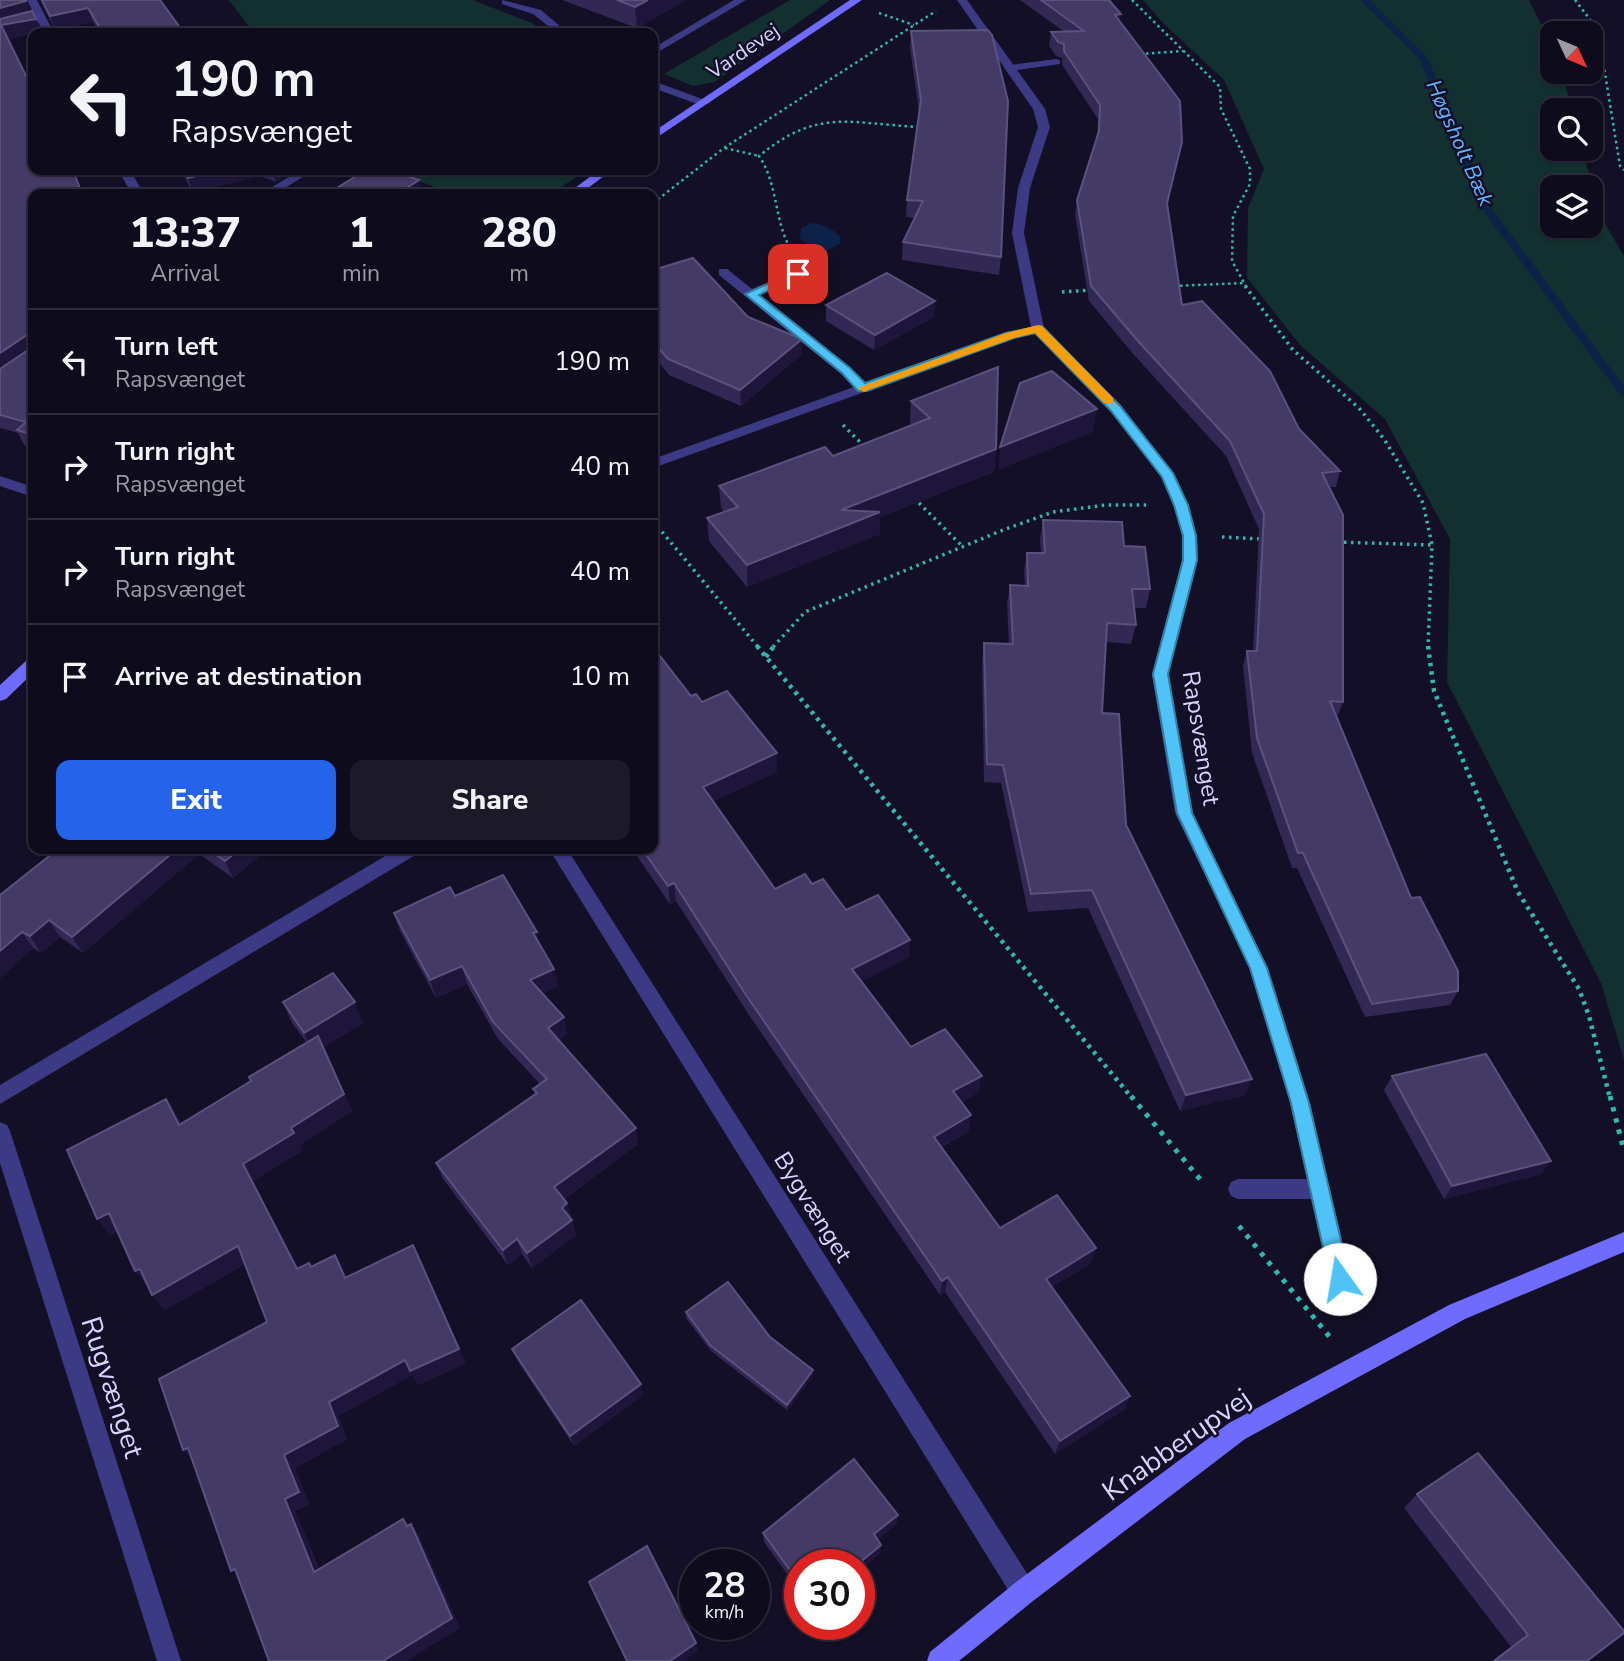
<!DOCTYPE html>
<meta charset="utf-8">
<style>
body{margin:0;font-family:"Nunito Sans",sans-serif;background:#1c1929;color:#f1f3f6;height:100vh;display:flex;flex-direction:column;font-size:26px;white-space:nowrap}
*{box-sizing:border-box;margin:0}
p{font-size:23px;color:#9b9ba3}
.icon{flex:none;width:38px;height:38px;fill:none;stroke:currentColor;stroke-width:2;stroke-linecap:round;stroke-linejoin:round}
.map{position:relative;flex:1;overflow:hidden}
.panel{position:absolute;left:28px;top:189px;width:630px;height:665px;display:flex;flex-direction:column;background:#0e0b1c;border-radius:14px;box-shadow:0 2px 5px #0004,0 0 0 2px #2e2b3b}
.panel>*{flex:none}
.guide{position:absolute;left:28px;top:28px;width:630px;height:147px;border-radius:14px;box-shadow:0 2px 5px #0004,0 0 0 2px #2e2b3b;background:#0e0b1c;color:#f1f3f6;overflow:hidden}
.needle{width:46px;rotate:134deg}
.fabs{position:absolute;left:1540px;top:21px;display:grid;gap:14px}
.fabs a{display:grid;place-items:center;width:63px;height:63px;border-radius:14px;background:#0e0b1c;box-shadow:0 2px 5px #0004,0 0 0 2px #2e2b3b;font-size:35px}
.speed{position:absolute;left:679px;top:1549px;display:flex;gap:14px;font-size:35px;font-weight:700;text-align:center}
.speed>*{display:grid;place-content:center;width:91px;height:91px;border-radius:50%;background:#0e0b1c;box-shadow:0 2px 5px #0004,0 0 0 2px #2e2b3b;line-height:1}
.speed small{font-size:18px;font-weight:400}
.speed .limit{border:10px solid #d22;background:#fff;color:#111}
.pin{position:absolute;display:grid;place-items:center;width:60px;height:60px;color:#fff;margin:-30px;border-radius:14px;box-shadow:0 4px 10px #0006}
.me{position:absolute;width:77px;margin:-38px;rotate:347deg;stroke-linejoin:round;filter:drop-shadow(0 0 5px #0008)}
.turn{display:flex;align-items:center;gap:24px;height:147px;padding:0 28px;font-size:32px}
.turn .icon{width:91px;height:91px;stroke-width:2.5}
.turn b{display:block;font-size:49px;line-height:60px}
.eta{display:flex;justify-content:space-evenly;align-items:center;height:119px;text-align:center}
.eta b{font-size:42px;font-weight:800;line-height:49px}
.action{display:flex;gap:14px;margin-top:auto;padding:14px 28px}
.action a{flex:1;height:80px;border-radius:14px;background:#2563eb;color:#fff;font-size:28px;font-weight:800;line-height:80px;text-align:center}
.action a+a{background:#1c1929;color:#f1f3f6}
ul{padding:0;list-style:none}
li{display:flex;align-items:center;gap:21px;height:105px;padding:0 28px;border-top:2px solid #2e2b3b}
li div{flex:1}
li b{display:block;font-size:26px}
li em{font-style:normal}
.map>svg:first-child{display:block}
.green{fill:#12302f;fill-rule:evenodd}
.water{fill:#0c2248}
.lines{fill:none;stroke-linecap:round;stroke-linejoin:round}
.stream{fill:#0c2248;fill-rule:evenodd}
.path-far3{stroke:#2fb8b0;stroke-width:2.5;stroke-dasharray:2.5 3.5;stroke-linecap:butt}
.path-far2{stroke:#2fb8b0;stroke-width:3.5;stroke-dasharray:2.5 4.5;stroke-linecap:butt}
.path-far1{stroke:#2fb8b0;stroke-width:4.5;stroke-dasharray:3.5 5;stroke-linecap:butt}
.path{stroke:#2fb8b0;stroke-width:5;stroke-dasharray:4.5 7;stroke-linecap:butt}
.lane{fill:#3d3a85;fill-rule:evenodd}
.street{fill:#3d3a85;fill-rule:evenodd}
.secondary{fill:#6f6bff;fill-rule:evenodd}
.wall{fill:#312854}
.shaded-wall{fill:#1d163a}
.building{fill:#433a66;stroke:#5a527e;stroke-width:2}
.route{fill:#4fc3f7;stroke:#337fa1;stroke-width:2}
.slow{fill:#f59e0b}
.labels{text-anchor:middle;stroke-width:5;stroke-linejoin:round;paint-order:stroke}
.far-street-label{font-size:21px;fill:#d9d4ff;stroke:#130f26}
.far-water-label{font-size:21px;font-style:italic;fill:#62b6ff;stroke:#130f26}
.street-label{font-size:24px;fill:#d9d4ff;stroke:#130f26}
.near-street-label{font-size:28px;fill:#d9d4ff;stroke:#130f26}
</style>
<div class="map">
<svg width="1624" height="1661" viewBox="0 0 1624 1661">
<rect width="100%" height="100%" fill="#130f26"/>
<g class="green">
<polygon points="229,0 473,0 532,23 545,33 254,33"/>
<polygon points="790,0 830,0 715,82 693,86 664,74"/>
<path d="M1143,0H1529L1552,46V72H1562L1572,110H1552V149H1582L1600,215L1624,256V1060L1601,983L1447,682L1450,539L1385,419L1301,346L1247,278L1248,208L1264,169L1224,80L1164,24ZM1591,187V226H1552V187Z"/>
<polygon points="388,170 587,170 551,194 454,194"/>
</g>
<path class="water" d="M811,223C824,225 833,228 841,238L840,244L825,252L814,250L800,239L801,228Z"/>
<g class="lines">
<polygon class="stream" points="1360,0 1369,0 1427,57 1492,209 1624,386 1624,396 1620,395 1482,209 1419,58"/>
<g class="path-far3">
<polyline points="1132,0 1220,87 1221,109 1250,169 1250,184 1233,216 1232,261 1247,288"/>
<polyline points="1575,0 1598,30 1620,166 1624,170"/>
<polyline points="879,13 914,25"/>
<polyline points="1140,54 1183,51"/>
<polyline points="725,148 759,156"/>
<polyline points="653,203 724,148 936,11"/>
<path d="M790,248C774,219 778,184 759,156C819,107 850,124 920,127"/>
<polyline points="1174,286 1243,283"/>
</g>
<g class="path-far2">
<polyline points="1245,286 1293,350 1359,408 1384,439 1423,503 1432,545 1428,647"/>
<polyline points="1062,292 1092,290"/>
<polyline points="653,420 661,431"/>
<polyline points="843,425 864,446"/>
<polyline points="914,498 963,547"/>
<polyline points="653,521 758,647"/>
<polyline points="1222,537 1262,539"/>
<polyline points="1337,542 1432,545"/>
<polyline points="773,647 805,612 1003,530 1053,512 1106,505 1148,505"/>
</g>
<g class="path-far1">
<polyline points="757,646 1132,1098"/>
<polyline points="1428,646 1434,691 1518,892 1579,989 1589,1016 1610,1098"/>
<polyline points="766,657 774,646"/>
</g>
<g class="path">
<polyline points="1131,1096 1204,1184"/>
<polyline points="1610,1096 1624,1151"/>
<polyline points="1239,1226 1333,1341"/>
</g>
<g class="lane">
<polygon points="502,0 541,10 568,33 557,33 533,14 502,4"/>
<polygon points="734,0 746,0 653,55 653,48"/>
<polygon points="1056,59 1060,60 1060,64 1010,71 1005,68 1010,65"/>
<polygon points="653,81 708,101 710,103 700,105 653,88"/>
</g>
<g class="street">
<polygon points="27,0 37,0 54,33 44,33 38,22 0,32 0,26 35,16"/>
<polygon points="957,0 967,0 1045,109 1050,127 1030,188 1024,233 1044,328 1121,405 1173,473 1188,505 1197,536 1198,560 1168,674 1193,813 1268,968 1310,1103 1351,1279 1348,1286 1340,1289 1332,1286 1329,1279 1311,1199 1238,1199 1231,1196 1228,1189 1231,1182 1238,1179 1307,1179 1290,1103 1250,968 1175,813 1152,674 1182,560 1183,536 1174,505 1161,477 1111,411 1035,334 1015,338 653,468 653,459 854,387 841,374 719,275 719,269 727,269 752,289 794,271 802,271 802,277 759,295 851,368 865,383 1006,332 1031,327 1012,233 1018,188 1038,127 1033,109"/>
<polygon points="118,170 130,170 144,194 132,194"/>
<polygon points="300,170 314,170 275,194 261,194"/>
<polygon points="0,476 33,487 33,497 0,486"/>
<polygon points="397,849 420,849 417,854 0,1104 0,1085"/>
<polygon points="549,849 567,849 1033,1583 1036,1592 1033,1601 1024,1604 1015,1601"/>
<polygon points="0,1122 7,1125 10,1131 181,1661 157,1661 0,1163"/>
</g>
<g class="secondary">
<polygon points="850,0 862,0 653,140 653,132"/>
<polygon points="599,170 612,170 580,194 567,194"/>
<polygon points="33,658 33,673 6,699 0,701 0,685 27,660"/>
<polygon points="1624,1232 1624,1252 1465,1319 1245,1439 1033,1601 959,1661 927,1661 930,1652 1015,1583 1229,1423 1449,1305"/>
</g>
</g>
<g class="wall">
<polygon points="0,0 26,0 30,12 36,19 41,32 7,39 33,194 33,448 24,445 18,433 0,428"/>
<polygon points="40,0 160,0 184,33 100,33 93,22 55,30"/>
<polygon points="562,0 686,0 637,28"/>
<polygon points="1020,0 1109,0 1120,21 1179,157 1167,205 1182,305 1340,471 1336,487 1329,487 1343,702 1337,717 1411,898 1458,991 1450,1005 1365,1017 1297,868 1292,868 1252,753 1243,666 1247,651 1253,651 1259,529 1226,456 1135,356 1089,301 1075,215 1077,200 1097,136 1098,119 1062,65 1062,58 1056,56 1049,46 1051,32 1063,31"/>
<polygon points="911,31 1001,257 999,275 902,260 903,242 915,218 906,217 907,200 919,112 910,48"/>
<polygon points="180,170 295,170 276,182 260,176 193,192"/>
<polygon points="653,270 748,317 802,354 741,406 669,375 653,355"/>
<polygon points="826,305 934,317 874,350 826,321"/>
<polygon points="911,401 996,449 994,472 880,517 880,534 747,587 709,541 707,518 724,512 721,508 719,486 833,456 912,425 910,423"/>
<polygon points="1043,520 1124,546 1150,589 1146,608 1134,608 1136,625 1131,644 1106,642 1102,713 1126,825 1252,1079 1245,1095 1180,1111 1088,908 1028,912 1001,783 984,782 982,662 984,643 1009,644 1007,604 1010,585 1025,586 1024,572 1027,553 1041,553 1040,539"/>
<polygon points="653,647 691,696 702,702 777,753 777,772 713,801 775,889 812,884 909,957 862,981 911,1047 979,1092 961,1102 969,1131 942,1147 1000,1228 1096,1248 1091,1263 1052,1287 1125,1409 1055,1454 945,1292 940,1295 747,1012 676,901 670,904 632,849 653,849"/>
<polygon points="54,849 268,849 233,878 199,854 83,953 60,937 41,953 33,948 0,978 0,895 56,851"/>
<polygon points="455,896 540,945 554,969 558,986 542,994 567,1034 559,1040 638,1144 564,1199 567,1203 576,1235 532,1268 522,1254 508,1265 443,1179 436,1163 535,1095 533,1089 540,1084 498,1039 467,984 436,998 400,931 394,913"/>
<polygon points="283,1002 363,1023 323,1047 352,1111 300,1145 303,1150 253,1181 298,1268 311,1267 335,1255 347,1277 466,1363 418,1385 412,1375 338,1416 347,1439 295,1468 309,1504 295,1511 319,1569 411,1524 419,1536 460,1628 269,1661 267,1322 245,1264 165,1310 152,1295 148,1286 147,1287 117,1231 110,1236 166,1099 181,1123 251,1081 307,1043 292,1023"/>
<polygon points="1392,1076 1551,1161 1541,1174 1444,1199 1384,1090"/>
<polygon points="686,1312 770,1337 813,1370 813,1376 787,1410 711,1351 686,1318"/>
<polygon points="512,1349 643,1395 574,1446 517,1360"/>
<polygon points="1417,1494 1587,1661 1492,1661 1511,1647 1404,1508"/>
<polygon points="898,1515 896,1524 878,1540 880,1554 800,1564 800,1592 764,1542 763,1533"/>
</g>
<g class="shaded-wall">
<polygon points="648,0 686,0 637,28 635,7"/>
<polygon points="26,1 31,14 0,23 0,8"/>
<polygon points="88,8 93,22 55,30 50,16"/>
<polygon points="1121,14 1119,28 1115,15"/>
<polygon points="36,19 41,32 6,39 1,25"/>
<polygon points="221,170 258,170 260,176 193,192 188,178"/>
<polygon points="272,170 295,170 276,182"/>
<polygon points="419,180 422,194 397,194"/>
<polygon points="935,301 934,317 874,350 875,335"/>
<polygon points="27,335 33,350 0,373 0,353"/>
<polygon points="802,339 802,354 741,406 740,390"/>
<polygon points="1097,409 1093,432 998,470 1000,447"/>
<polygon points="996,449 994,472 880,517 880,534 747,587 747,565 841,510"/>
<polygon points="777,753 777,772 704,805 703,787"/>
<polygon points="177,849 197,849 199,854 83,953 72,937"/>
<polygon points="240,849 268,849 233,878 225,861"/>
<polygon points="674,883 676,901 670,904 668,886"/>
<polygon points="49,920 60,937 41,953 30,936"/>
<polygon points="22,932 33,948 0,978 0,951"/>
<polygon points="537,932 541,950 533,933"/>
<polygon points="910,940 909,957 852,986 852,969"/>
<polygon points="462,966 467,984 436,998 430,980"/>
<polygon points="554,969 558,986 534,998 530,980"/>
<polygon points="355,1002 363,1023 323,1047 352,1111 300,1145 303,1150 253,1181 307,1284 297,1269 243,1164 291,1128 313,1053 304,1033"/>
<polygon points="564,1017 567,1034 552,1045 548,1028"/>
<polygon points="982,1076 979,1092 951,1107 953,1091"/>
<polygon points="1252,1079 1245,1095 1180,1111 1186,1095"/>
<polygon points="166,1099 177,1116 190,1142 179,1125"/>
<polygon points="971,1115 969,1131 932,1152 934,1137"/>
<polygon points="636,1128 638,1144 558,1203 554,1187"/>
<polygon points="1551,1161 1541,1174 1444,1199 1452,1186"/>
<polygon points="567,1203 571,1219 562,1208"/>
<polygon points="109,1213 122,1229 110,1236 97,1219"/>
<polygon points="572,1220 576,1235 532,1268 527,1253"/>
<polygon points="517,1239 522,1254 508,1265 503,1250"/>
<polygon points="413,1245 466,1363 418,1385 412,1375 338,1416 347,1439 295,1468 309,1504 295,1511 324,1583 314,1572 285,1499 284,1455 329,1402"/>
<polygon points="238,1246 248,1262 165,1310 152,1295"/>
<polygon points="1096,1248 1091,1263 1042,1293 1046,1279"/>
<polygon points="335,1255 344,1270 354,1293 345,1278"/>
<polygon points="140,1269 152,1284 147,1287 135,1271"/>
<polygon points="948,1277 945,1292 940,1295 942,1281"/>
<polygon points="813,1370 813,1376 787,1410 787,1405"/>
<polygon points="641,1384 643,1395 574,1446 570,1436"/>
<polygon points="1130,1396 1125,1409 1055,1454 1060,1441"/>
<polygon points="188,1448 196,1464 183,1450"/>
<polygon points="898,1515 896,1524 873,1544 874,1534"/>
<polygon points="411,1524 419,1536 460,1628 407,1661 383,1661"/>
<polygon points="881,1545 880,1554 859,1572 859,1564 858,1564"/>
<polygon points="696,1643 698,1651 683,1661 670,1661"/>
</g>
<g class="building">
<polygon points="0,0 26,0 26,1 0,8"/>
<polygon points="42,0 160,0 184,33 103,33 88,8 50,16"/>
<polygon points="617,0 648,0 635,7"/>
<polygon points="1041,0 1109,0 1121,14 1115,15 1180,101 1182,142 1167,203 1182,305 1202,301 1270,371 1299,429 1340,471 1322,473 1343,515 1343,702 1330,701 1411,898 1420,897 1458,971 1458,991 1372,1004 1303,853 1298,853 1257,738 1247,651 1257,651 1264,514 1230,441 1138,341 1091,286 1077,200 1099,131 1100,105 1064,51 1064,44 1058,42 1051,32 1084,31"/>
<polygon points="32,11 36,19 1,25 33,90 33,170 73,170 82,194 33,194 33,435 17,430 26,422 0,415 0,369 28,350 29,338 27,335 0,353 0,19"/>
<polygon points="988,30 992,35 1008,101 1001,257 903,242 923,201 907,200 921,100 911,31"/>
<polygon points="184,170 221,170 188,178"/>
<polygon points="366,170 391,170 419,180 397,194 341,194 332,191"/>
<polygon points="693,258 748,317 802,339 740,390 668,359 653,342 653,270"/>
<polygon points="887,273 935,301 875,335 826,305"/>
<polygon points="998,367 996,449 841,510 880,512 747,565 707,518 738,507 719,486 825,447 833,456 930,418 911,401"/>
<polygon points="1052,371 1097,409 1000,447 1020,383"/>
<polygon points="1043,520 1122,522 1124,546 1145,547 1150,589 1132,589 1136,625 1107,623 1102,713 1119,714 1126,825 1252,1079 1186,1095 1092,890 1031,894 1003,765 987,764 984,643 1013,644 1010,585 1028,586 1027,553 1045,553"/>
<polygon points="653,647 691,696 696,694 702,702 727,691 777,753 703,787 775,889 805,874 812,884 823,879 846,910 878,895 910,940 852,969 911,1047 945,1029 982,1076 953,1091 971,1115 934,1137 1000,1228 1057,1195 1096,1248 1046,1279 1130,1396 1060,1441 948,1277 942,1281 746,995 674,883 668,886 642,849 653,849 653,805 655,804 653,800"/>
<polygon points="57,849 177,849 72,937 49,920 30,936 22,932 0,951 0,895 58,849"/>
<polygon points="208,849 240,849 225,861"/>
<polygon points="503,875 537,932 533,933 554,969 530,980 564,1017 548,1028 636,1128 554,1187 567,1203 562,1208 572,1220 527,1253 517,1239 503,1250 436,1163 537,1093 533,1089 547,1079 493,1022 462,966 430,980 394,913 450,887 455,896"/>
<polygon points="333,973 355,1002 304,1033 283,1002"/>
<polygon points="318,1036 344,1094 291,1128 294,1133 243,1164 297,1269 309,1263 311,1267 335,1255 345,1278 413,1245 459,1349 410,1371 405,1360 329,1402 338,1426 284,1455 299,1492 285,1499 314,1572 403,1519 407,1526 411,1524 452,1618 383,1661 269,1661 235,1569 231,1571 188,1448 183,1450 159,1379 267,1322 238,1246 152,1295 140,1269 135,1271 109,1213 97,1219 67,1150 166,1099 179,1125 251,1081 249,1077"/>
<polygon points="1486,1054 1551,1161 1452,1186 1392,1076"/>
<polygon points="728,1282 770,1337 813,1370 787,1405 710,1345 686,1312"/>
<polygon points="581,1300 641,1384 570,1436 512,1349"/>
<polygon points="1478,1453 1624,1631 1624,1633 1587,1661 1494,1661 1528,1635 1417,1494"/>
<polygon points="854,1459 898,1515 874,1534 881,1545 858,1564 800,1564 800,1584 763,1533"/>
<polygon points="647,1546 696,1643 670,1661 627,1661 589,1582"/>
</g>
<polygon class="route" points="794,272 804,274 759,295 850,368 865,383 1006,333 1042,326 1120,406 1173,473 1188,505 1196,536 1197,560 1168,674 1192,813 1267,968 1309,1103 1350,1279 1347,1286 1340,1288 1333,1286 1330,1279 1291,1103 1250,968 1177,813 1153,674 1183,560 1183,536 1174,505 1162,477 1111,411 1035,333 1014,338 867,391 858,391 842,373 745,294"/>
<polygon class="slow" points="1038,325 1042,326 1113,398 1113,403 1104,403 1035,333 1014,338 868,390 864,392 858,388 1006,333"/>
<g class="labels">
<g class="far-street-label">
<text transform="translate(743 51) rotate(-34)" y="7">Vardevej</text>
</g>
<g class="far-water-label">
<text transform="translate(1460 143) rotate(66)" y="7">Høgsholt Bæk</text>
</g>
<g class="street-label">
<text transform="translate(1201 738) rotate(81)" y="8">Rapsvænget</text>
<text transform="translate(813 1207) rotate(58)" y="8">Bygvænget</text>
</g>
<g class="near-street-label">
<text transform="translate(113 1387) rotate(72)" y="10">Rugvænget</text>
<text transform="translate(1176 1444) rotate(-35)" y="10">Knabberupvej</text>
</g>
</g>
</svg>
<div class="fabs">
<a><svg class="needle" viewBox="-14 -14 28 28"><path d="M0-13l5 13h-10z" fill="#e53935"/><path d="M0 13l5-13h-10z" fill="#9b9ba3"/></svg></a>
<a><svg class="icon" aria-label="search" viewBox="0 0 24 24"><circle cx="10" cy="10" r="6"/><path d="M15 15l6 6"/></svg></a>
<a><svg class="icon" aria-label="layers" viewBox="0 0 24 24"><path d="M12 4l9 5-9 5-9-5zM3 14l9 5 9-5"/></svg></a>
</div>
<div class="speed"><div>28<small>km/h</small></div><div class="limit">30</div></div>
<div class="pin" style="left:798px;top:274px;background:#d93025"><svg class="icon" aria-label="arrive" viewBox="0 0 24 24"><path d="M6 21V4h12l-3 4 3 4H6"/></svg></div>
<svg class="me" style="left:1340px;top:1279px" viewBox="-20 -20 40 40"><circle r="19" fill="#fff"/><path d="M0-13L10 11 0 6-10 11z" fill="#4fc3f7"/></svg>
<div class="guide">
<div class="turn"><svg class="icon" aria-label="left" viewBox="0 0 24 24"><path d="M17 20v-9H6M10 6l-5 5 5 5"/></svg><div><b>190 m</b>Rapsvænget</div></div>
</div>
<section class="panel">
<div class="eta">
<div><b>13:37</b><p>Arrival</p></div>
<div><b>1</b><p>min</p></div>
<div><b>280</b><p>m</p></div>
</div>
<ul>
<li><svg class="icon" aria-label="left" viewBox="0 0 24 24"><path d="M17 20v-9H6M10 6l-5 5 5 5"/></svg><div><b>Turn left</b><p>Rapsvænget</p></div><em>190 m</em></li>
<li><svg class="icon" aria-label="right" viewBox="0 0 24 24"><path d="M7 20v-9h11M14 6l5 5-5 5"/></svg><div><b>Turn right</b><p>Rapsvænget</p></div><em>40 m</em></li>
<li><svg class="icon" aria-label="right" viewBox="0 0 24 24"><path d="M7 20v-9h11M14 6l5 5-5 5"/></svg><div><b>Turn right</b><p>Rapsvænget</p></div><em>40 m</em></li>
<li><svg class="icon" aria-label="arrive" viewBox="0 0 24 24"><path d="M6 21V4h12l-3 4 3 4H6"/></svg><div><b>Arrive at destination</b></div><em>10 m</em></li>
</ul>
<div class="action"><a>Exit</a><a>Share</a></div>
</section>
</div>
